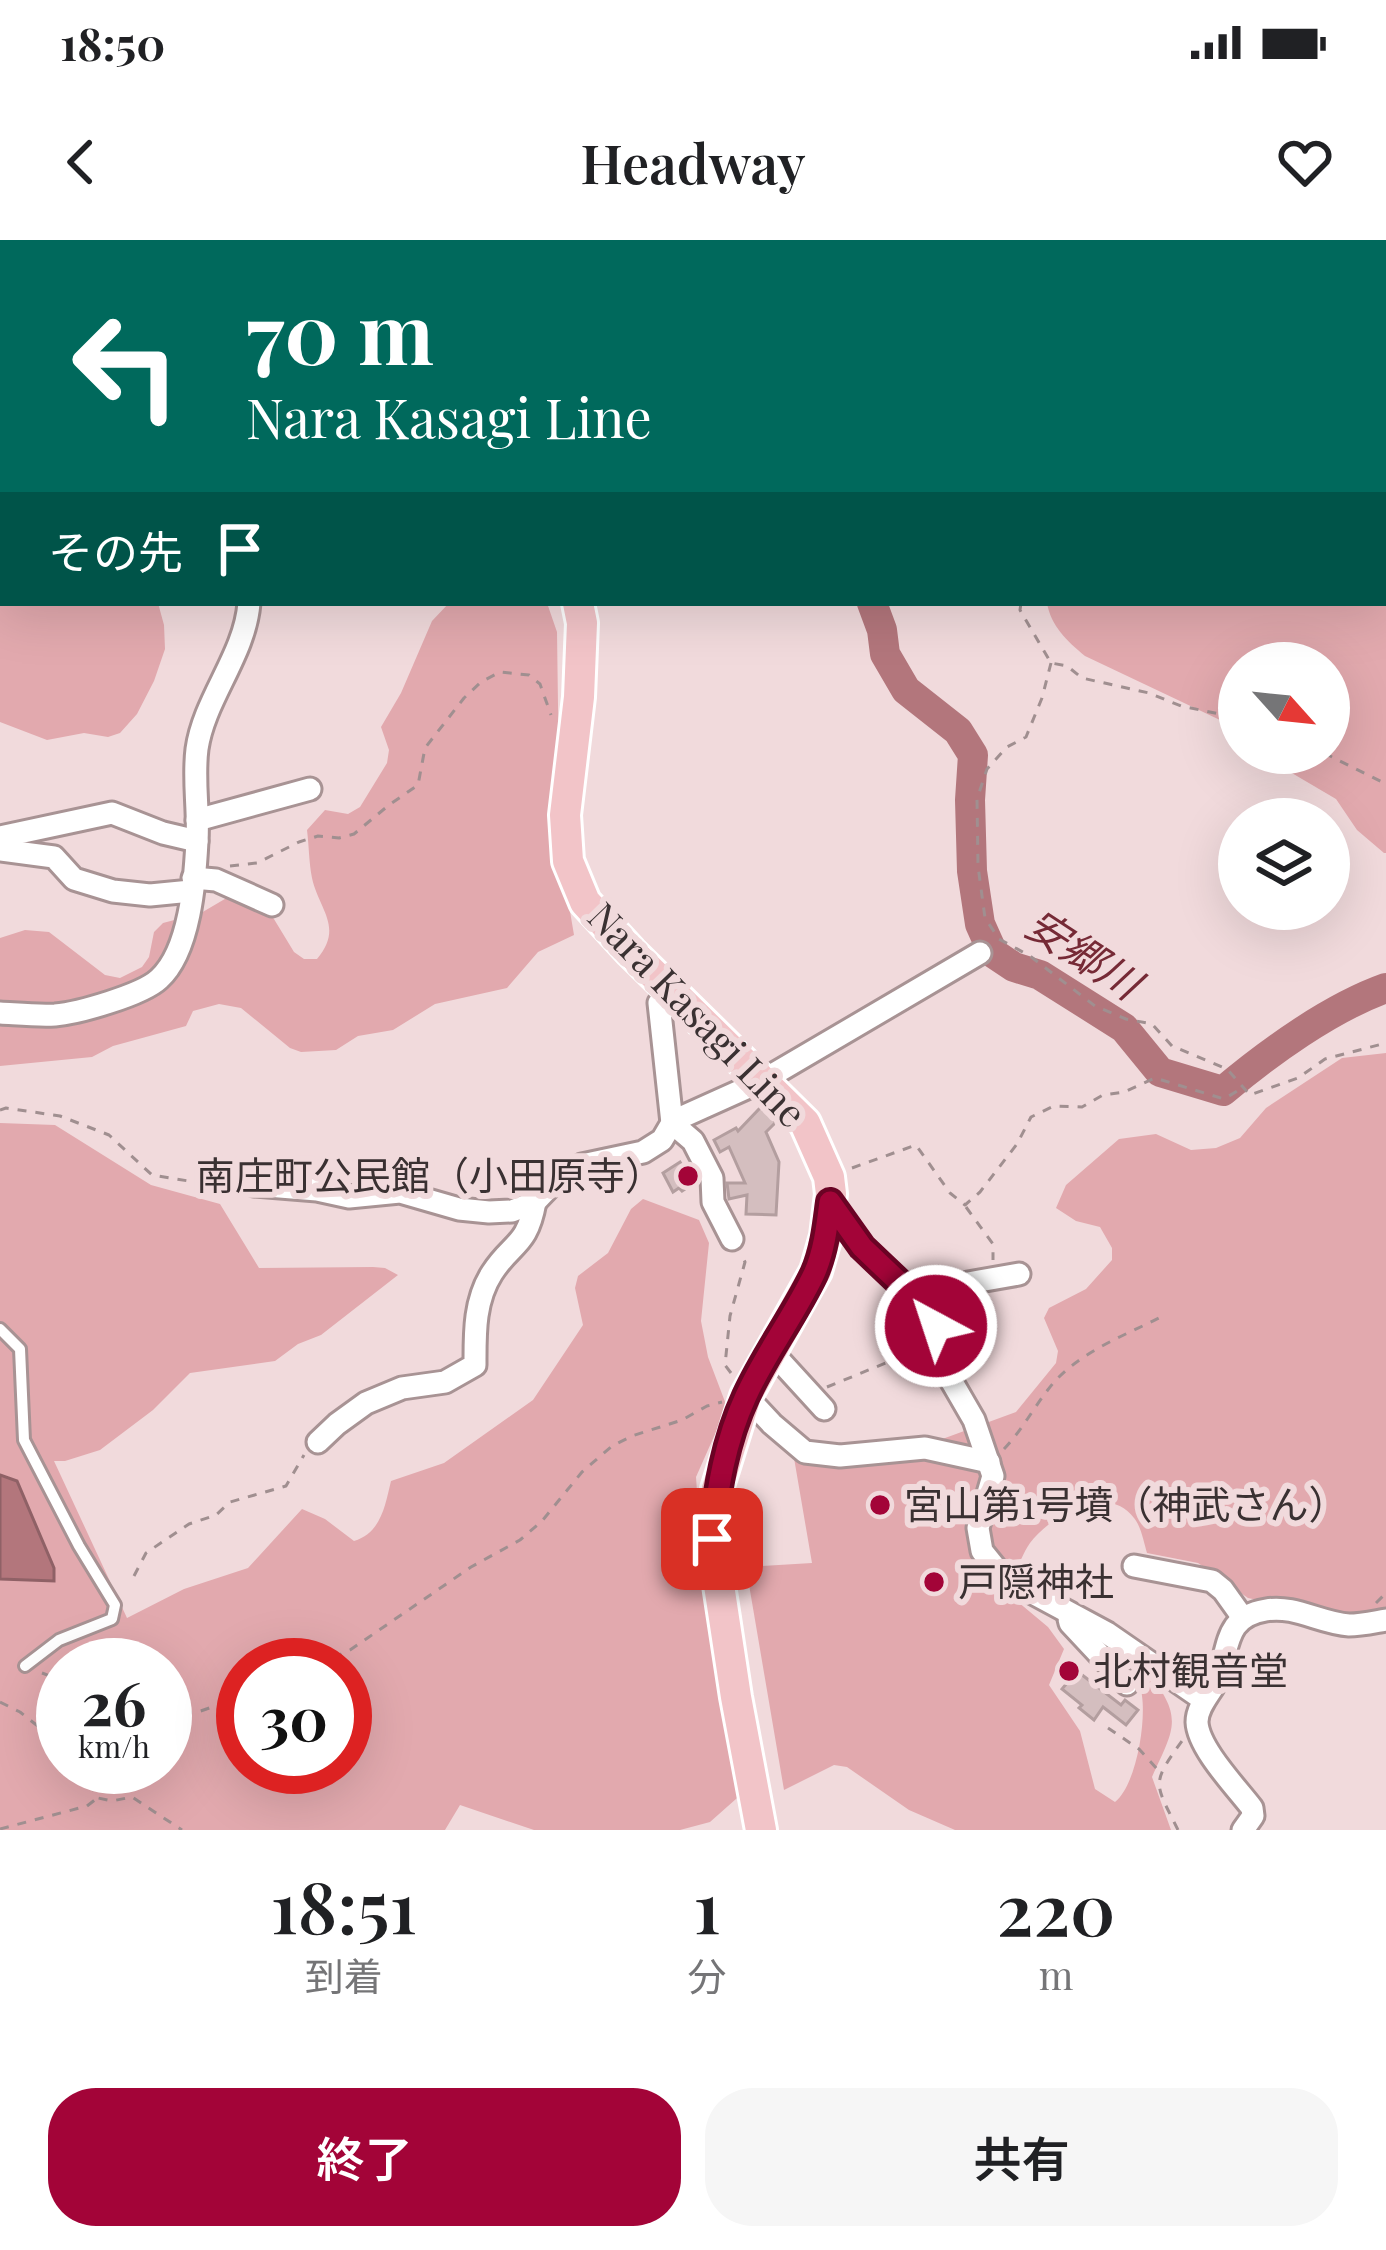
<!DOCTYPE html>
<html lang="ja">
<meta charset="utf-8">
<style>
body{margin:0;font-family:"Playfair Display","Noto Sans JP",serif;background:#f6f6f6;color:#202124;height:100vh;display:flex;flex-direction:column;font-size:45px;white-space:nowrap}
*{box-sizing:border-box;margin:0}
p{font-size:39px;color:#757577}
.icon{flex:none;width:66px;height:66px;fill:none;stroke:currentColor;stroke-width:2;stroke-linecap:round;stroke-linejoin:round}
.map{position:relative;height:1590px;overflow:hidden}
.sheet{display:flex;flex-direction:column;background:#fff;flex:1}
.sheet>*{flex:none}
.hud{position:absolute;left:0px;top:0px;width:1386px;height:366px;box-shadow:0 12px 48px #0002;background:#00695c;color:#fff;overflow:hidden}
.needle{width:78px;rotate:117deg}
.controls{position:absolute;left:1218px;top:402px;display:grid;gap:24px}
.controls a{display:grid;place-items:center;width:132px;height:132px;border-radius:50%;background:#fff;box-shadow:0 12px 48px #0002;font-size:60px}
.speed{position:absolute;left:36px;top:1398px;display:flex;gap:24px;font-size:60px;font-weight:700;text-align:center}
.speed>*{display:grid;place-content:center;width:156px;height:156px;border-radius:50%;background:#fff;box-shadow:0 12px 48px #0002;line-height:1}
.speed small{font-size:30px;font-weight:400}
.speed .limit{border:18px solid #d22;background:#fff;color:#111}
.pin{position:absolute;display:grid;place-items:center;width:102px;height:102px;color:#fff;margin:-51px;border-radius:24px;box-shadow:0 6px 18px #0006}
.me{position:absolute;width:132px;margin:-66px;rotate:320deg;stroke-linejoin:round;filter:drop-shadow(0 0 9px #0008)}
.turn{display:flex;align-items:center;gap:42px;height:252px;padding:0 48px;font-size:54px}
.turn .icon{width:156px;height:156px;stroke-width:2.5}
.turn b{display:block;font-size:84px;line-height:102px}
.then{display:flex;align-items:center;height:114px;padding:0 48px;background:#0003;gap:24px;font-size:45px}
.eta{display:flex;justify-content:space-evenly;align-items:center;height:204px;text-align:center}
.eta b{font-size:72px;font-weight:600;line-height:84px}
.button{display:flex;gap:24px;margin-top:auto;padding:24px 48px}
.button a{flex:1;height:138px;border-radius:48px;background:#a30438;color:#fff;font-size:48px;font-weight:600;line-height:138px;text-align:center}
.button a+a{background:#f6f6f6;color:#202124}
.status{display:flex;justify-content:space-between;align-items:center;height:84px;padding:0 60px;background:#fff;direction:ltr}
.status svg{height:33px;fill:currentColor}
header{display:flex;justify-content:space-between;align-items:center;height:156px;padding:0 48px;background:#fff;font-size:54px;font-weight:600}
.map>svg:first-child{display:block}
.green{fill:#e2a9ae;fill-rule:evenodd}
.water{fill:#b3767c;stroke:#8f6166;stroke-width:3}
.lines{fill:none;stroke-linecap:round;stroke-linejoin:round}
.river{stroke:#b3767c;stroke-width:30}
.building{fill:#d4bebf;stroke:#b39e9f;stroke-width:3}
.lane-casing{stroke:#a89394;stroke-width:16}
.street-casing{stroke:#a89394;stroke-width:27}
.primary-casing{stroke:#fff;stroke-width:36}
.path{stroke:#a08f90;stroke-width:3;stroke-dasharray:9 9;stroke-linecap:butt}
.lane{stroke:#fff;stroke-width:10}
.street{stroke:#fff;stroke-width:21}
.primary{stroke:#f2c4c8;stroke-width:30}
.route-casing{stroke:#6a0324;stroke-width:30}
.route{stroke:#a30438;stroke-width:21}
.poi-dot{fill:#a30438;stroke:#f1dadc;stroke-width:4.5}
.labels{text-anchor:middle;stroke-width:12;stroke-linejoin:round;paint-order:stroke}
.street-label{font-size:39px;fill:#3a3132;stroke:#f1dadc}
.poi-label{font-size:39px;fill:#3a3132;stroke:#f1dadc;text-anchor:start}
.water-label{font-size:42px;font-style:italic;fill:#762a36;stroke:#f1dadc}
</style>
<div class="status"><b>18:50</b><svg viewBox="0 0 49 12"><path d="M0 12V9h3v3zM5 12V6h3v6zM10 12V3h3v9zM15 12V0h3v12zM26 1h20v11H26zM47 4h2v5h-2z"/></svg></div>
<header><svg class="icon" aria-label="back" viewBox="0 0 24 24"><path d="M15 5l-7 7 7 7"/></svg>Headway<svg class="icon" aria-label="heart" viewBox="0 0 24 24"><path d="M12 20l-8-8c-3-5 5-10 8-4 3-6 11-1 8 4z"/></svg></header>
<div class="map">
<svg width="1386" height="1590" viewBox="0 0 1386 1590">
<rect width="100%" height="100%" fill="#f1dadc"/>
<g class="green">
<polygon points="0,0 145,0 141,3 3,3 3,363 158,363 164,385 165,409 154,441 137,474 120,493 108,497 84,493 47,500 0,482"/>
<polygon points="915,0 1319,0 1317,3 912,3"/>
<path d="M1383,354L1386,355V613H1384L1357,590L1336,559L1285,529L1266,513H1329V423H1239V489L1085,416C1067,401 1051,386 1047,363H1383Z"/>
<path d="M449,363H547L557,392L560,612L574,695L538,712L507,748L435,764L393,790L358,796L336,810L301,812L290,808L241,768L219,764L193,771L186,786L113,806L92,817L0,826V698L25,690L49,692L105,735L120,738L142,727L149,717L154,692L163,683L201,673L252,643L294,712L304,719H317C344,687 319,670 312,638C309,623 309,606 307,590L325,570L348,574L360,567L387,523L389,510L381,487L401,453L432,381Z"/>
<path d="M1386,813V1372L1343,1378L1248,1358L1198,1323L1147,1313C1144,1303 1141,1286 1134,1278C1108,1242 1050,1276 1030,1303C1019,1319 1015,1337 1011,1356L1048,1387L1064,1409L1049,1445L1080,1491L1095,1549L1115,1562C1136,1545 1146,1484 1142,1456C1142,1452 1137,1441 1135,1437L1146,1430C1184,1477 1175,1487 1152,1537L1171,1590H955L909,1570L847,1527L834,1525L784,1550L746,1327L812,1323L794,1218L866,1227L1016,1172L1056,1123L1058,1111L1044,1078L1049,1068L1086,1049L1112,1020V1008L1100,987L1076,981L1056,968L1066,945L1119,899L1156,894L1191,910L1216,908L1240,898L1266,868L1342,818Z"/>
<path d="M0,883L55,885L151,945L220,964L259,1028L373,1027L385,1028L398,1035L321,1095L298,1104L275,1121L190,1133L153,1170L100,1210L65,1221H54L127,1378L184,1349L248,1328L302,1269L325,1279L354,1301C381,1293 385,1266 391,1241L444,1223L533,1160L583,1085L575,1048L578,1036L608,1013L631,969L643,959L699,980L709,1003L701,1081L708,1117L727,1167L696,1237L700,1295L745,1551L710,1582L680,1590H534L460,1565L445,1590H0ZM63,1425H165V1527H63ZM243,1425H345V1527H243Z"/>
</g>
<polygon class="water" points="0,1235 17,1241 54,1328 54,1341 0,1339"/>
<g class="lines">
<path class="river" d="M872,363L882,390L885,414L906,450L958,491L973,515L970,560L972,631L980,684L993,713L1014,727L1040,735L1124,788L1160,832L1223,851C1268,813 1330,768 1386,748"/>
</g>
<g class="building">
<polygon points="761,867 776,882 766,892 779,922 776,975 746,974 747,955 729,959 727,943 745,943 729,907 720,912 714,900 736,888 738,891"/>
<polygon points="680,922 683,927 688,924 697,941 682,951 679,948 673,952 663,933"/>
<polygon points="1077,1431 1121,1465 1125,1460 1138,1470 1126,1485 1103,1467 1094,1480 1079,1468 1082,1465 1062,1449"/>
</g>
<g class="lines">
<defs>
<g id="lane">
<polyline points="1383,261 1386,262"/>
<polyline points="0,1089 20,1109 24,1200 79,1306 115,1365 112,1379 59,1400 25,1426"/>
</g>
<g id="street">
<polyline points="197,580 310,549"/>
<polyline points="0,597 112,573 163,593 197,601"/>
<polyline points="0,610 54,617 74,639 113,651 150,655 191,651"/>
<polyline points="193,638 216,640 272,665"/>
<polyline points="672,752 659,763 672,883 693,901 712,938 713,962 732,999"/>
<path d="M0,773C18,774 37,776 55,775C78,773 142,755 159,739C190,711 195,641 197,601C199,570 193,540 197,509C204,459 245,415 249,363"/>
<polyline points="254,945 317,950 349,957 400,952 459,969 489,972 512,971 535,962 556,940 582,925 643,912 662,900 672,883 682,877 762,841 980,713"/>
<polyline points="830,962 863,1007 924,1066 936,1086 943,1102 952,1142 974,1180 993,1236 978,1288 982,1311 1003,1337 1107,1393 1204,1460"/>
<polyline points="924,1066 968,1043 1019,1034"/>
<polyline points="771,1111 824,1169"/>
<polyline points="746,1156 772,1184 805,1212 840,1216 925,1208 989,1222"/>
<path d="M318,1202L337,1184L366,1163L402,1148L445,1142L475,1125C475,1094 474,1061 492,1033C512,1002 527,1007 535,962"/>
<polyline points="1134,1326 1212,1341 1223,1350 1243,1378"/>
<polyline points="1069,1379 1070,1383 1127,1444"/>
<path d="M1243,1590L1253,1576L1252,1568C1236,1547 1198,1508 1197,1482C1197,1466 1211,1453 1217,1440C1230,1408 1223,1377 1266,1370C1295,1365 1320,1383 1349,1385C1361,1385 1374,1382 1386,1380"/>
</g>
<g id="primary">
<polyline points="483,3 483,0"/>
<polyline points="578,363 582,383 579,457 565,575 568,621 585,662 631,712 805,883 829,937 831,954 826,996 816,1031 746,1156 717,1249 712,1299 736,1457 761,1590"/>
</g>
</defs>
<use href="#lane" class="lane-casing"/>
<use href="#street" class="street-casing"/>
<use href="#primary" class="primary-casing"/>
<g class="path">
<polyline points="136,0 141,3"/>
<polyline points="522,0 525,3"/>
<polyline points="1021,363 1020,370 1051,423 1067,426 1082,438 1149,453 1181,466 1239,478"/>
<polyline points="1051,423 1042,458 1026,497 1007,507 987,529 977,559 978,626 985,678 999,699 1030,716 1095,766 1126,779 1152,784 1172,806 1227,829 1250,855 1298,838 1325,819 1386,803"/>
<polyline points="1324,513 1386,544"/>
<polyline points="230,626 257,623 299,602 318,596 339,598 354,594 389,565 418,545 425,508 464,458 481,442 500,432 529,435 540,444 551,475"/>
<polyline points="0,870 6,868 60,876 109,895 152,935 213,945 235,945"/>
<polyline points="852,928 916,905 950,953 965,965 980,952 1017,904 1031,877 1054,866 1082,867 1103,855 1124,852 1155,838 1224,859 1242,848"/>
<polyline points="966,967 993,1004 993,1020"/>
<polyline points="731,1133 725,1125 730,1076 745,1022 742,1016"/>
<polyline points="827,1147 893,1120 922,1104"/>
<path d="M1004,1209C1024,1188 1036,1163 1055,1141C1083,1111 1123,1096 1159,1078"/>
<polyline points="134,1336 146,1313 189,1284 216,1275 230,1262 286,1246 304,1215"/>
<polyline points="1376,1363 1386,1353"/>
<polyline points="317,1425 350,1410 471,1327 520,1300 542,1281 582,1232 612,1206 632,1196 682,1180 707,1166 722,1162"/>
<polyline points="42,1433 63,1441"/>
<polyline points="0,1462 20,1472 63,1506"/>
<polyline points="165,1474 198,1472 243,1456"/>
<polyline points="1108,1488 1139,1509 1158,1530"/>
<polyline points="81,1527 98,1558 112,1561 132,1557 182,1590"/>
<polyline points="0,1589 87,1566 96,1559"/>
<path d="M1178,1590C1155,1543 1150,1545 1182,1501"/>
</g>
<use href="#lane" class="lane"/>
<use href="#street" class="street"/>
<use href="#primary" class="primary"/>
</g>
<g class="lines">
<defs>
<path id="route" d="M712,1299C717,1250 725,1201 746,1156C765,1114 794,1076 814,1034C824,1012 827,986 830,962L862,1007L924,1066L936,1086"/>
</defs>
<use href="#route" class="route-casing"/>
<use href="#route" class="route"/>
</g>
<g class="poi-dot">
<circle cx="688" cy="936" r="12"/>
<circle cx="880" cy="1265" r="12"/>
<circle cx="934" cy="1342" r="12"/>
<circle cx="1069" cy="1431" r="12"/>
</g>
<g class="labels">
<g class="street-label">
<text transform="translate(697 775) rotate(46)" y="14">Nara Kasagi Line</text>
</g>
<g class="poi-label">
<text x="664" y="950" text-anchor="end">南庄町公民館（小田原寺）</text>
<text x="904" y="1279">宮山第1号墳（神武さん）</text>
<text x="958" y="1356">戸隠神社</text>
<text x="1093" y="1445">北村観音堂</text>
</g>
<g class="water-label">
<text transform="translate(1083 714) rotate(33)" y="15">安郷川</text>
</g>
</g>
</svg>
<div class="controls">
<a><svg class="needle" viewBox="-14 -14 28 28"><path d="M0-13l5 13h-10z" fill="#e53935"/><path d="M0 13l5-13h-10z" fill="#757577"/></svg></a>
<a><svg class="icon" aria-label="layers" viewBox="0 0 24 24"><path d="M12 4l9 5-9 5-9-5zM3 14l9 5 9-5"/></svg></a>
</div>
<div class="speed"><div>26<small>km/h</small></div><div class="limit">30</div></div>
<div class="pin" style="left:712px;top:1299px;background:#d93025"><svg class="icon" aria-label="arrive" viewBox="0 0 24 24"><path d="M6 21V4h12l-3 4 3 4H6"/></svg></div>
<svg class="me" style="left:936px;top:1086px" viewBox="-20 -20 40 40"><circle r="17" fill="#a30438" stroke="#fff" stroke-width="3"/><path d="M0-11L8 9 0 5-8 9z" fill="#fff"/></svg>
<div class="hud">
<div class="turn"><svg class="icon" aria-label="left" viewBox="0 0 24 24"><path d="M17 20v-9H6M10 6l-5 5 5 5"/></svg><div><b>70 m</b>Nara Kasagi Line</div></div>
<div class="then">その先<svg class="icon" aria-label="arrive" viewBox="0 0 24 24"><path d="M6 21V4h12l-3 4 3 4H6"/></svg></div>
</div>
</div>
<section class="sheet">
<div class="eta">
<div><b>18:51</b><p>到着</p></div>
<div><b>1</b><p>分</p></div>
<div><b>220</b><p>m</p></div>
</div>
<div class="button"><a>終了</a><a>共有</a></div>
</section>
